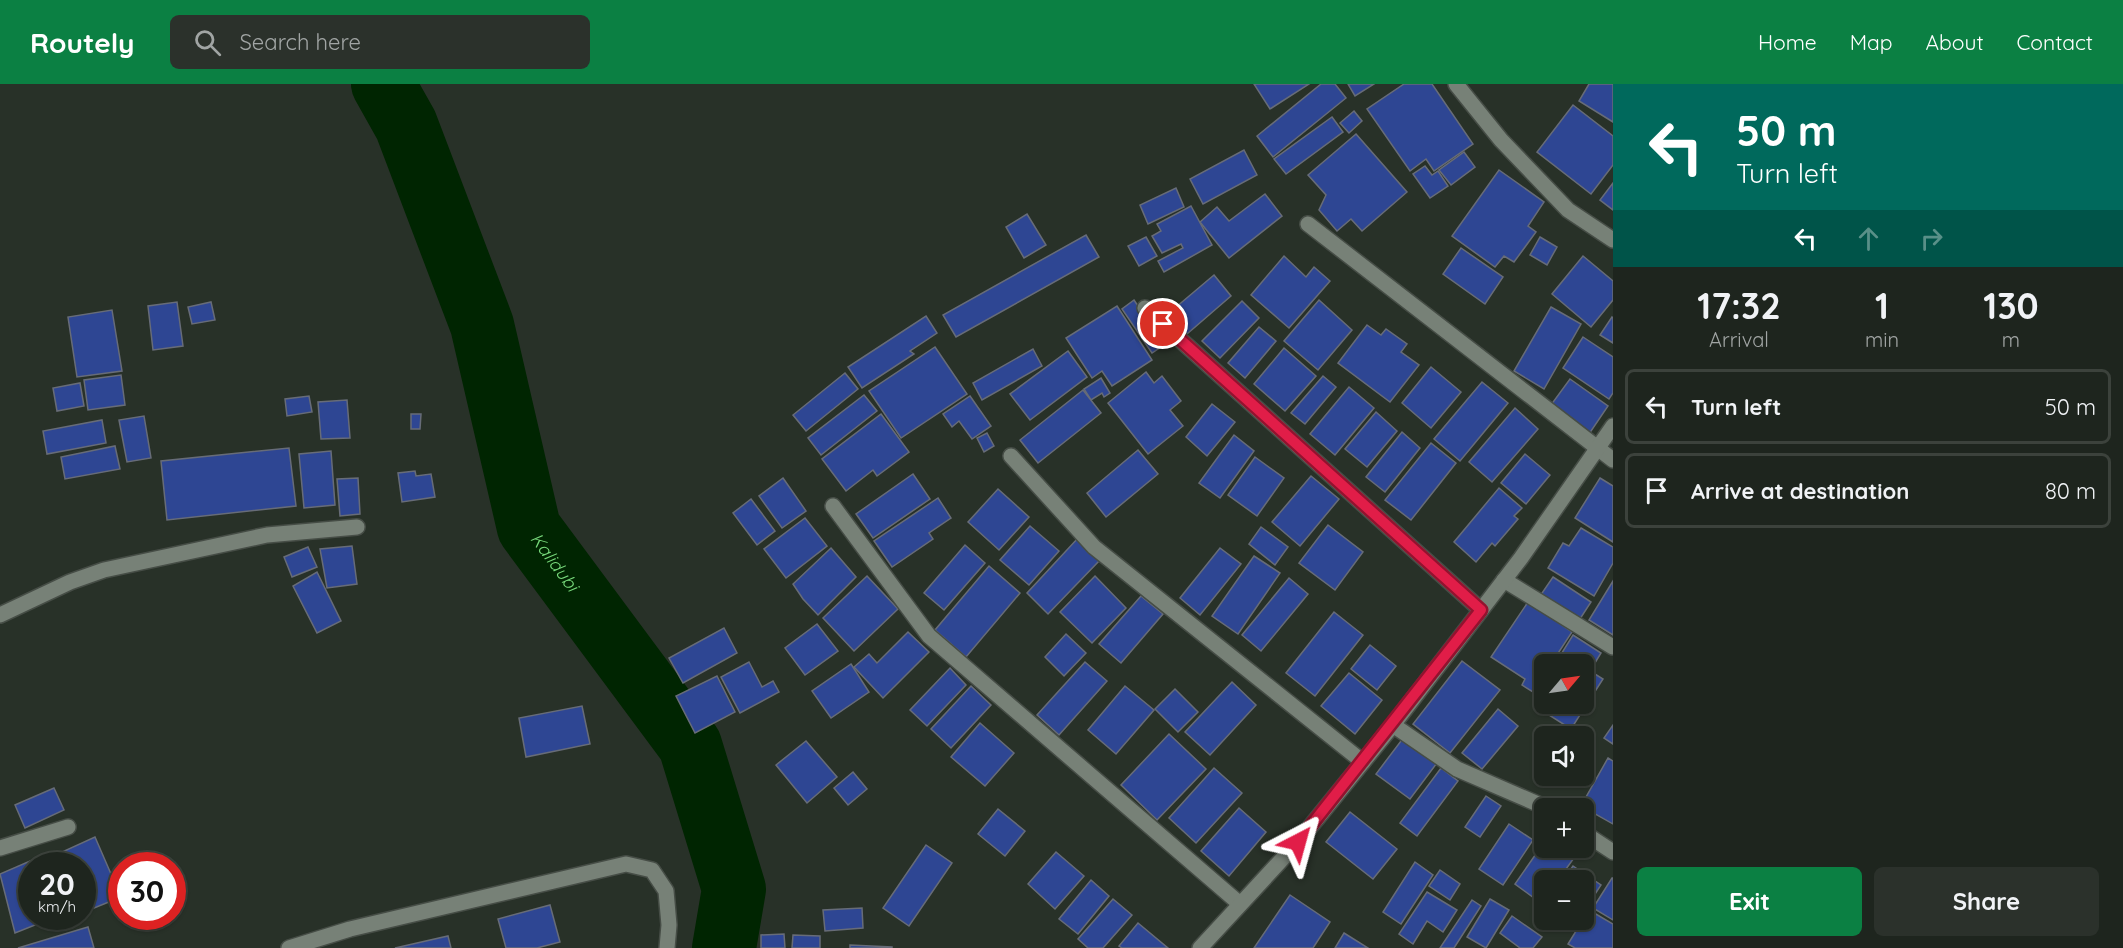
<!DOCTYPE html>
<meta charset="utf-8">
<style>
body{margin:0;font-family:Quicksand,sans-serif;background:#2b312b;color:#f1f3f6;height:100vh;display:flex;flex-direction:column;font-size:22px;white-space:nowrap}
*{box-sizing:border-box;margin:0}
p{font-size:20px;color:#a1a5a4}
.icon{flex:none;width:33px;height:33px;fill:none;stroke:currentColor;stroke-width:2;stroke-linecap:round;stroke-linejoin:round}
.map{position:relative;flex:1;overflow:hidden}
.drawer{display:flex;flex-direction:column;background:#1e251e;width:510px}
.drawer>*{flex:none}
.hud{background:#00695c;color:#fff;overflow:hidden}
.needle{width:39px;rotate:61deg}
.fabs{position:absolute;left:1534px;top:570px;display:grid;gap:12px}
.fabs a{display:grid;place-items:center;width:60px;height:60px;border-radius:9px;background:#1e251e;box-shadow:0 2px 4px #0004,0 0 0 2px #3c423c;font-size:30px}
.speed{position:absolute;left:18px;top:768px;display:flex;gap:12px;font-size:30px;font-weight:700;text-align:center}
.speed>*{display:grid;place-content:center;width:78px;height:78px;border-radius:50%;background:#1e251e;box-shadow:0 2px 4px #0004,0 0 0 2px #3c423c;line-height:1}
.speed small{font-size:15px;font-weight:400}
.speed .limit{border:9px solid #d22;background:#fff;color:#111}
.pin{position:absolute;display:grid;place-items:center;width:51px;height:51px;color:#fff;margin:-26px;border:3px solid #fff;border-radius:50%;box-shadow:0 2px 6px #0007}
.me{position:absolute;width:66px;margin:-33px;rotate:39deg;stroke-linejoin:round;filter:drop-shadow(0 0 4px #0008)}
.turn{display:flex;align-items:center;gap:21px;height:126px;padding:0 24px;font-size:27px}
.turn .icon{width:78px;height:78px;stroke-width:2.5}
.turn b{display:block;font-size:42px;line-height:51px}
.lanes{display:flex;align-items:center;height:57px;padding:0 24px;background:#0003;justify-content:center;gap:30px;direction:ltr}
.lanes .off{opacity:.35}
.eta{display:flex;justify-content:space-evenly;align-items:center;height:102px;text-align:center}
.eta b{font-size:36px;font-weight:800;line-height:42px}
.cta{display:flex;gap:12px;margin-top:auto;padding:12px 24px}
.cta a{flex:1;height:69px;border-radius:9px;background:#0b8043;color:#fff;font-size:24px;font-weight:800;line-height:69px;text-align:center}
.cta a+a{background:#2b312b;color:#f1f3f6}
ul{padding:0;list-style:none}
li{display:flex;align-items:center;gap:18px;height:75px;margin:0 12px 9px;padding:0 12px;border:3px solid #3c423c;border-radius:9px}
li div{flex:1}
li b{display:block;font-size:22px}
li em{font-style:normal}
header{display:flex;align-items:center;gap:36px;box-sizing:border-box;height:84px;padding:0 30px;background:#0b8043;color:#fff}
header strong{font-size:28px}
nav{display:flex;gap:33px;margin-inline-start:auto;font-size:21px}
.search{width:420px;height:54px;background:#2b312b;display:flex;align-items:center;gap:15px;box-sizing:border-box;padding:0 21px;border-radius:9px;color:#a1a5a4;font-size:22px}
main{display:flex;flex:1;min-height:0}
.map>svg:first-child{display:block}
.lines{fill:none;stroke-linecap:round;stroke-linejoin:round}
.river{stroke:#002501;stroke-width:64}
.building{fill:#2e4693;stroke:#676c78;stroke-width:1.5}
.street-casing{stroke:#464d46;stroke-width:18}
.street{stroke:#778177;stroke-width:15}
.route-casing{stroke:#92132f;stroke-width:15}
.route{stroke:#e11d48;stroke-width:10}
.labels{text-anchor:middle;stroke-width:6;stroke-linejoin:round;paint-order:stroke}
.water-label{font-size:18px;font-style:italic;fill:#77d97b;stroke:#1f271f}
</style>
<header>
<strong>Routely</strong>
<div class="search"><svg class="icon" aria-label="search" viewBox="0 0 24 24"><circle cx="10" cy="10" r="6"/><path d="M15 15l6 6"/></svg>Search here</div>
<nav><a>Home</a><a>Map</a><a>About</a><a>Contact</a></nav>
</header>
<main>
<div class="map">
<svg width="1613" height="864" viewBox="0 0 1613 864">
<rect width="100%" height="100%" fill="#283128"/>
<g class="lines">
<path class="river" id="s1" d="M383,0L406,41L482,241L529,444L690,661L734,805L724,864"/>
</g>
<g class="building">
<polygon points="1254,0 1309,0 1270,25"/>
<polygon points="1321,0 1335,0 1346,14 1273,73 1257,52"/>
<polygon points="1348,0 1374,0 1355,12"/>
<polygon points="1404,0 1432,0 1473,60 1434,87 1426,75 1410,87 1367,25"/>
<polygon points="1589,0 1613,0 1613,38 1579,17"/>
<polygon points="1573,21 1613,52 1613,81 1591,110 1537,68"/>
<polygon points="1354,27 1362,37 1349,49 1340,39"/>
<polygon points="1332,33 1343,48 1286,90 1274,75"/>
<polygon points="1356,50 1407,108 1362,147 1351,135 1337,147 1319,126 1326,111 1308,91"/>
<polygon points="1244,66 1257,91 1203,120 1190,95"/>
<polygon points="1464,68 1475,83 1451,101 1439,86"/>
<polygon points="1425,82 1432,91 1438,87 1448,102 1430,114 1413,90"/>
<polygon points="1499,86 1544,118 1528,142 1536,148 1514,178 1504,172 1495,183 1452,152"/>
<polygon points="1613,99 1613,126 1600,116"/>
<polygon points="1176,104 1184,123 1148,140 1140,121"/>
<polygon points="1265,110 1282,132 1229,174 1200,138 1217,123 1229,137"/>
<polygon points="1191,122 1212,161 1164,188 1158,177 1183,164 1181,160 1162,169 1152,152 1161,147 1157,140"/>
<polygon points="1027,130 1046,161 1024,174 1006,143"/>
<polygon points="1086,151 1099,173 956,253 943,231"/>
<polygon points="1146,153 1157,172 1139,182 1128,162"/>
<polygon points="1540,153 1557,163 1547,181 1530,171"/>
<polygon points="1461,164 1503,193 1485,220 1443,190"/>
<polygon points="1284,172 1306,193 1314,183 1330,197 1289,244 1251,211"/>
<polygon points="1583,172 1613,197 1613,216 1591,243 1552,210"/>
<polygon points="1214,191 1231,212 1187,250 1169,229"/>
<polygon points="1134,216 1164,261 1152,269 1122,225"/>
<polygon points="1319,216 1352,246 1318,286 1284,257"/>
<polygon points="1242,217 1259,234 1220,274 1202,257"/>
<polygon points="177,218 183,262 153,266 148,222"/>
<polygon points="211,218 215,236 192,240 188,223"/>
<polygon points="1117,222 1152,276 1112,302 1102,287 1092,294 1066,254"/>
<polygon points="1551,223 1581,240 1544,305 1514,287"/>
<polygon points="112,226 122,287 77,293 68,233"/>
<polygon points="926,232 937,249 910,267 914,270 862,304 848,283"/>
<polygon points="1612,233 1613,234 1613,259 1600,251"/>
<polygon points="1367,241 1381,251 1386,245 1407,260 1401,268 1419,281 1390,318 1338,279"/>
<polygon points="1259,243 1276,257 1245,294 1228,279"/>
<polygon points="1583,253 1613,273 1613,309 1609,315 1563,284"/>
<polygon points="935,263 967,310 901,354 869,307"/>
<polygon points="1284,264 1316,292 1285,327 1254,300"/>
<polygon points="1033,265 1042,282 982,316 973,299"/>
<polygon points="1068,267 1087,293 1030,336 1010,310"/>
<polygon points="1431,283 1461,308 1431,344 1402,319"/>
<polygon points="1146,288 1154,299 1162,292 1181,317 1170,326 1183,342 1148,370 1108,319"/>
<polygon points="845,289 858,305 806,347 793,331"/>
<polygon points="121,291 125,321 88,326 84,296"/>
<polygon points="1323,292 1336,303 1305,340 1291,329"/>
<polygon points="1101,294 1110,309 1104,313 1102,309 1091,316 1084,305"/>
<polygon points="1570,295 1608,322 1587,353 1548,325"/>
<polygon points="1482,298 1508,319 1460,377 1434,355"/>
<polygon points="80,299 84,322 57,327 53,304"/>
<polygon points="1349,303 1374,324 1335,371 1310,350"/>
<polygon points="1083,306 1101,329 1038,379 1020,356"/>
<polygon points="864,311 877,327 821,371 808,354"/>
<polygon points="309,312 312,328 287,332 285,315"/>
<polygon points="970,312 991,342 972,355 959,337 952,343 943,330"/>
<polygon points="347,316 350,354 321,355 318,318"/>
<polygon points="1212,320 1235,338 1207,372 1186,353"/>
<polygon points="1515,324 1538,345 1492,398 1469,378"/>
<polygon points="1376,328 1397,347 1367,383 1345,365"/>
<polygon points="411,330 421,330 420,345 411,345"/>
<polygon points="881,330 909,368 877,392 873,386 846,407 822,375"/>
<polygon points="144,332 151,374 127,378 119,336"/>
<polygon points="102,336 106,359 47,370 43,347"/>
<polygon points="1402,348 1420,364 1385,408 1366,393"/>
<polygon points="987,349 994,362 984,368 977,354"/>
<polygon points="1234,351 1254,367 1220,414 1199,399"/>
<polygon points="1431,359 1456,379 1411,436 1385,416"/>
<polygon points="115,362 120,385 65,395 61,373"/>
<polygon points="289,364 296,422 167,436 161,377"/>
<polygon points="1138,366 1158,390 1106,433 1087,409"/>
<polygon points="331,367 335,421 304,424 299,370"/>
<polygon points="1525,370 1550,391 1526,420 1501,399"/>
<polygon points="1255,373 1284,394 1257,432 1228,411"/>
<polygon points="415,387 416,392 431,390 435,413 402,418 398,389"/>
<polygon points="913,390 930,415 873,454 856,430"/>
<polygon points="1311,392 1339,415 1300,462 1272,438"/>
<polygon points="358,394 360,430 340,432 337,395"/>
<polygon points="783,394 806,427 782,444 759,412"/>
<polygon points="1600,394 1613,402 1613,458 1575,434"/>
<polygon points="1499,404 1522,424 1514,432 1518,435 1495,462 1492,459 1476,478 1454,458"/>
<polygon points="998,405 1029,433 999,466 968,438"/>
<polygon points="938,414 951,434 929,449 933,455 892,483 874,457"/>
<polygon points="751,415 775,447 757,461 733,429"/>
<polygon points="805,434 827,462 786,494 764,465"/>
<polygon points="1328,441 1363,468 1335,506 1299,479"/>
<polygon points="1030,442 1059,467 1029,501 1000,476"/>
<polygon points="1261,443 1288,463 1275,481 1249,460"/>
<polygon points="1581,444 1613,463 1613,479 1594,512 1548,484 1563,459 1569,462"/>
<polygon points="1078,454 1100,476 1048,530 1027,509"/>
<polygon points="965,461 985,479 944,526 924,509"/>
<polygon points="352,462 357,500 327,504 320,465"/>
<polygon points="308,463 317,483 292,493 284,473"/>
<polygon points="831,464 856,493 818,531 803,515 793,500"/>
<polygon points="1220,464 1241,480 1200,531 1180,514"/>
<polygon points="1254,472 1280,489 1238,550 1212,532"/>
<polygon points="989,482 1020,509 966,573 935,546"/>
<polygon points="317,488 341,537 317,549 293,502"/>
<polygon points="867,492 898,525 854,567 823,534"/>
<polygon points="1095,492 1126,524 1092,559 1060,528"/>
<polygon points="1553,493 1591,518 1578,538 1540,512"/>
<polygon points="1289,494 1308,510 1261,567 1242,551"/>
<polygon points="1613,497 1613,551 1589,536"/>
<polygon points="1141,512 1163,530 1121,579 1099,560"/>
<polygon points="1528,518 1572,548 1551,580 1545,580 1545,590 1533,608 1522,601 1525,595 1491,573"/>
<polygon points="1334,528 1363,551 1315,612 1286,589"/>
<polygon points="817,540 838,567 805,591 785,564"/>
<polygon points="724,544 737,569 683,599 669,574"/>
<polygon points="908,548 929,568 883,614 854,583 869,570 877,579"/>
<polygon points="1066,550 1086,569 1064,592 1045,573"/>
<polygon points="1573,551 1601,569 1590,587 1603,595 1571,645 1549,631 1556,620 1584,620 1584,580 1555,580"/>
<polygon points="1370,561 1396,582 1377,606 1351,585"/>
<polygon points="1462,577 1500,606 1450,669 1413,640"/>
<polygon points="749,578 762,603 773,597 779,608 740,629 721,593"/>
<polygon points="1085,578 1107,597 1059,651 1037,631"/>
<polygon points="851,580 869,608 831,634 812,607"/>
<polygon points="950,584 966,601 927,642 910,626"/>
<polygon points="1349,589 1382,616 1355,650 1321,622"/>
<polygon points="717,592 735,628 695,649 676,612"/>
<polygon points="1232,598 1256,621 1210,671 1185,648"/>
<polygon points="971,602 991,621 951,664 931,645"/>
<polygon points="1125,602 1154,626 1116,670 1088,646"/>
<polygon points="1175,605 1198,628 1178,648 1155,625"/>
<polygon points="582,622 590,660 526,673 519,634"/>
<polygon points="1498,625 1518,642 1482,685 1462,669"/>
<polygon points="980,639 1014,669 985,702 951,673"/>
<polygon points="1613,641 1613,660 1604,654"/>
<polygon points="1169,650 1206,685 1157,736 1121,701"/>
<polygon points="1404,653 1437,679 1410,715 1376,690"/>
<polygon points="806,657 837,693 807,719 776,681"/>
<polygon points="1608,674 1613,677 1613,740 1581,722"/>
<polygon points="1214,684 1242,709 1196,759 1169,734"/>
<polygon points="1441,684 1458,697 1417,752 1400,739"/>
<polygon points="853,688 867,705 848,721 834,704"/>
<polygon points="54,704 64,726 25,744 15,721"/>
<polygon points="1486,712 1501,722 1480,753 1465,743"/>
<polygon points="1239,724 1266,748 1229,792 1201,767"/>
<polygon points="998,725 1025,747 1005,772 978,750"/>
<polygon points="1350,728 1397,765 1373,795 1326,758"/>
<polygon points="1509,740 1533,756 1503,801 1479,785"/>
<polygon points="95,753 121,813 82,829 82,782 55,782 51,773"/>
<polygon points="1545,757 1545,764 1559,764 1574,774 1558,796 1545,796 1545,816 1542,820 1515,800"/>
<polygon points="926,761 952,779 909,842 883,824"/>
<polygon points="1056,768 1084,792 1055,825 1028,800"/>
<polygon points="37,774 39,782 32,782 32,832 55,833 15,849 0,790"/>
<polygon points="1415,778 1433,791 1401,840 1383,828"/>
<polygon points="1573,782 1601,801 1584,827 1584,796 1563,796"/>
<polygon points="1440,786 1460,800 1450,816 1429,802"/>
<polygon points="1612,794 1613,794 1613,836 1593,824"/>
<polygon points="1091,796 1109,812 1078,850 1059,835"/>
<polygon points="1427,808 1457,826 1443,848 1427,837 1413,860 1399,850"/>
<polygon points="1290,811 1330,838 1313,864 1254,864"/>
<polygon points="1113,815 1132,831 1103,864 1088,864 1078,855"/>
<polygon points="1490,815 1509,826 1486,864 1467,853"/>
<polygon points="1472,816 1481,822 1454,864 1440,864"/>
<polygon points="550,821 560,858 537,864 506,864 498,835"/>
<polygon points="862,824 863,844 825,847 823,826"/>
<polygon points="1589,826 1613,840 1613,864 1575,864 1568,860"/>
<polygon points="1512,832 1542,853 1533,864 1520,864 1500,849"/>
<polygon points="1555,836 1578,836 1571,846"/>
<polygon points="1138,839 1168,864 1122,864 1119,862"/>
<polygon points="88,843 94,864 18,864"/>
<polygon points="1344,849 1368,864 1335,864"/>
<polygon points="784,850 785,864 761,864 761,851"/>
<polygon points="793,851 820,852 820,864 792,864"/>
<polygon points="448,852 451,864 395,864"/>
<polygon points="850,861 892,863 892,864 850,864"/>
</g>
<g class="lines">
<defs>
<g id="street">
<polyline points="1456,0 1501,56 1568,126 1613,156"/>
<polyline points="1308,140 1613,376"/>
<polyline points="1145,224 1481,526"/>
<polyline points="1011,372 1094,463 1363,678"/>
<polyline points="833,422 929,552 1240,820"/>
<polyline points="1504,496 1613,563"/>
<polyline points="0,531 70,498 104,486 267,451 357,443"/>
<polyline points="1393,641 1457,685 1547,724"/>
<polyline points="1584,749 1613,768"/>
<polyline points="0,764 68,743"/>
<polyline points="289,864 350,845 626,780 652,786 666,807 669,841 667,864"/>
<polyline points="1200,864 1298,758 1393,641 1521,474 1613,342"/>
</g>
</defs>
<use href="#street" class="street-casing"/>
<use href="#street" class="street"/>
</g>
<g class="lines">
<defs>
<polyline id="route" points="1163,240 1481,526 1298,758"/>
</defs>
<use href="#route" class="route-casing"/>
<use href="#route" class="route"/>
</g>
<g class="labels">
<g class="water-label">
<text dy="6" stroke="none"><textPath href="#s1" startOffset="512">Kalidubi</textPath></text>
</g>
</g>
</svg>
<div class="fabs">
<a><svg class="needle" viewBox="-14 -14 28 28"><path d="M0-13l5 13h-10z" fill="#e53935"/><path d="M0 13l5-13h-10z" fill="#a1a5a4"/></svg></a>
<a><svg class="icon" aria-label="sound" viewBox="0 0 24 24"><path d="M4 9h4l5-4v14l-5-4H4zM17 9q2 3 0 6"/></svg></a>
<a>+</a>
<a>−</a>
</div>
<div class="speed"><div>20<small>km/h</small></div><div class="limit">30</div></div>
<div class="pin" style="left:1163px;top:240px;background:#d93025"><svg class="icon" aria-label="arrive" viewBox="0 0 24 24"><path d="M6 21V4h12l-3 4 3 4H6"/></svg></div>
<svg class="me" style="left:1298px;top:758px" viewBox="-20 -20 40 40"><path d="M0-17L14 15 0 8-14 15z" fill="#e11d48" stroke="#fff" stroke-width="4"/></svg>
</div>
<section class="drawer">
<div class="hud">
<div class="turn"><svg class="icon" aria-label="left" viewBox="0 0 24 24"><path d="M17 20v-9H6M10 6l-5 5 5 5"/></svg><div><b>50 m</b>Turn left</div></div>
<div class="lanes"><svg class="icon" aria-label="left" viewBox="0 0 24 24"><path d="M17 20v-9H6M10 6l-5 5 5 5"/></svg><svg class="icon off" aria-label="ahead" viewBox="0 0 24 24"><path d="M12 20V5M6 11l6-6 6 6"/></svg><svg class="icon off" aria-label="right" viewBox="0 0 24 24"><path d="M7 20v-9h11M14 6l5 5-5 5"/></svg></div>
</div>
<div class="eta">
<div><b>17:32</b><p>Arrival</p></div>
<div><b>1</b><p>min</p></div>
<div><b>130</b><p>m</p></div>
</div>
<ul>
<li><svg class="icon" aria-label="left" viewBox="0 0 24 24"><path d="M17 20v-9H6M10 6l-5 5 5 5"/></svg><div><b>Turn left</b></div><em>50 m</em></li>
<li><svg class="icon" aria-label="arrive" viewBox="0 0 24 24"><path d="M6 21V4h12l-3 4 3 4H6"/></svg><div><b>Arrive at destination</b></div><em>80 m</em></li>
</ul>
<div class="cta"><a>Exit</a><a>Share</a></div>
</section>
</main>
